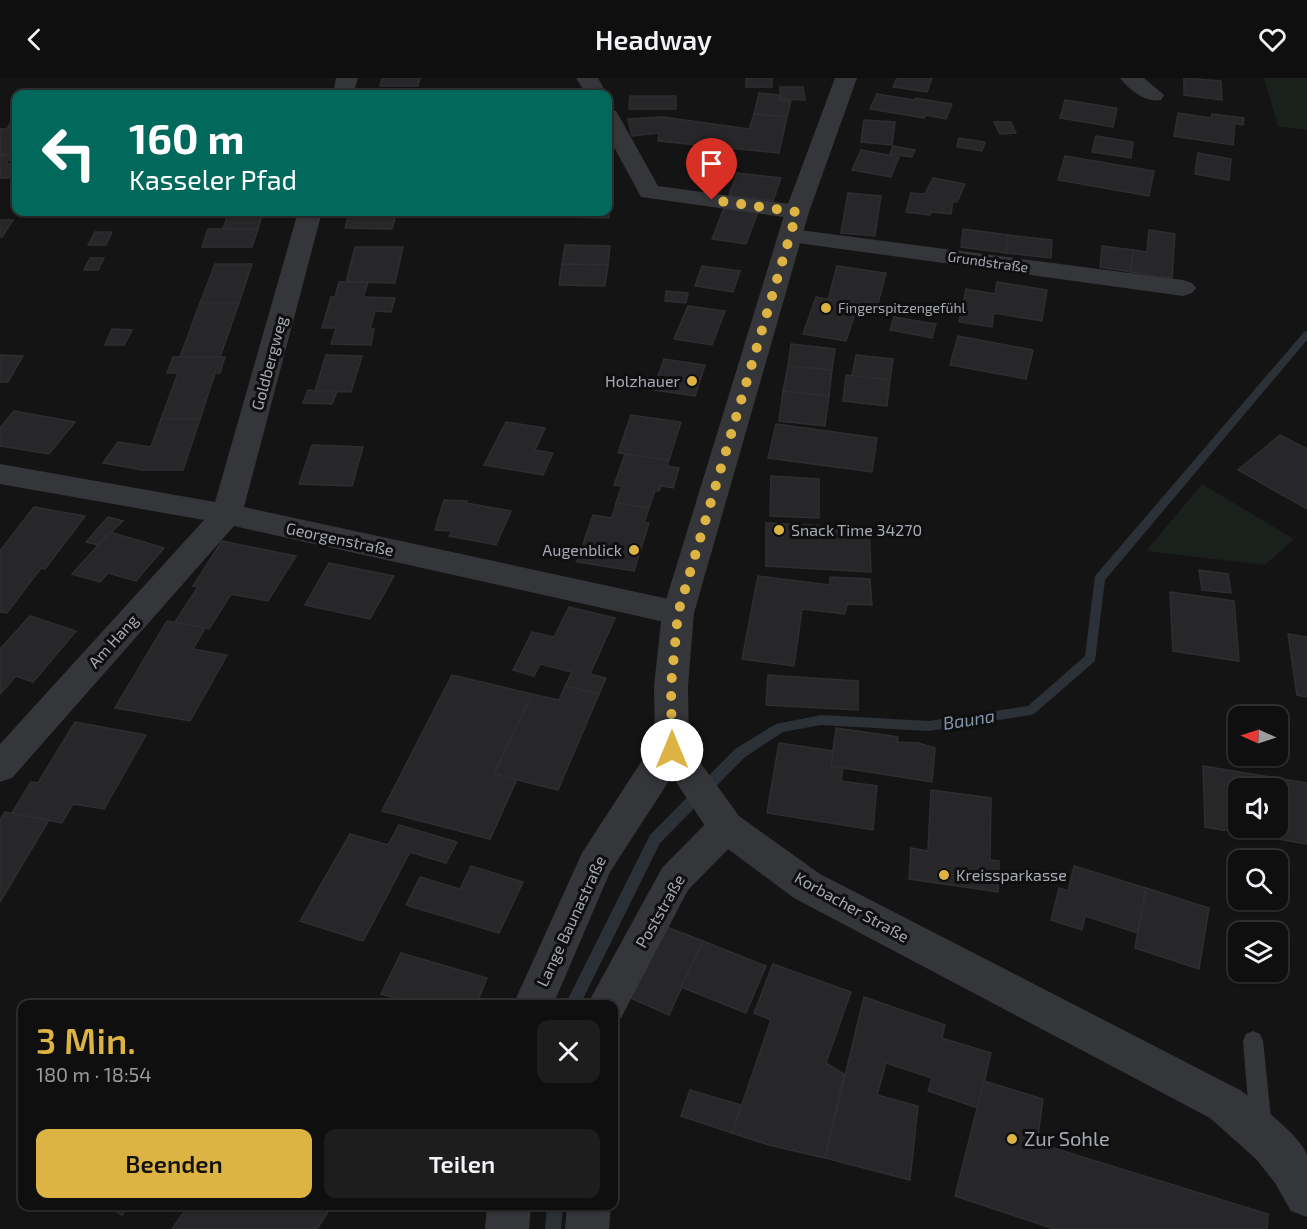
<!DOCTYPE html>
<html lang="de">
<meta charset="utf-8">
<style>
body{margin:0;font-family:"Exo 2",sans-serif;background:#1d1d1e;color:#f1f3f6;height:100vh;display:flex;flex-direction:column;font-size:22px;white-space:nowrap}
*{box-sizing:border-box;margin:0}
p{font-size:20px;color:#9b9c9f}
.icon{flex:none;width:33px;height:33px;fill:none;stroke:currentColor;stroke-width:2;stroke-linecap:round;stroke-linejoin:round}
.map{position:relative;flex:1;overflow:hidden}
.drawer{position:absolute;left:18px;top:922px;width:600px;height:210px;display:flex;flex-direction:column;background:#0f0f10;border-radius:12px;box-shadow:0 2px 4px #0004,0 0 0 2px #2f2f30}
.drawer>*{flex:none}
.hud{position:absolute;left:12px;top:12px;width:600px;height:126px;border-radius:12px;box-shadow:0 2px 4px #0004,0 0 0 2px #2f2f30;background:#00695c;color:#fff;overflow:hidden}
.needle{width:39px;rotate:273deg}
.buttons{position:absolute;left:1228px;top:628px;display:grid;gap:12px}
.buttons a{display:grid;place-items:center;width:60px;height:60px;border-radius:12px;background:#0f0f10;box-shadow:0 2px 4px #0004,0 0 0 2px #2f2f30;font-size:30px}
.pin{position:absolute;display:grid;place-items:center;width:51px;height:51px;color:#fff;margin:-62px -26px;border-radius:50% 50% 50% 0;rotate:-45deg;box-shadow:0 0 6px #0007}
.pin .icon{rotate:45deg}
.me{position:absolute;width:66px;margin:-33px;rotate:0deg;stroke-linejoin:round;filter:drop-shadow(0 0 4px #0008)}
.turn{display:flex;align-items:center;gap:21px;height:126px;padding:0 18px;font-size:27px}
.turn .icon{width:78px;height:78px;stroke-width:2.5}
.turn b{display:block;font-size:42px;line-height:51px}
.round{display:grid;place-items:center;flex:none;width:63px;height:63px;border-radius:12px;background:#1d1d1e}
.head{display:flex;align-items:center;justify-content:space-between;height:102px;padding:0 18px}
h1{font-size:36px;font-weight:600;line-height:45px;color:#ddb444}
.button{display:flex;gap:12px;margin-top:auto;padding:12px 18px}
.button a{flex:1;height:69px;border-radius:12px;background:#ddb444;color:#111;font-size:24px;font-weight:600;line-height:69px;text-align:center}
.button a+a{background:#1d1d1e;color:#f1f3f6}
header{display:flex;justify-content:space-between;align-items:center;height:78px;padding:0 18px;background:#0f0f10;font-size:27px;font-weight:600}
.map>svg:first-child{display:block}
.green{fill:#1a201c}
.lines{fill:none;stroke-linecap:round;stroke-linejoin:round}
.stream{fill:#2c3137;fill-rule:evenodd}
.building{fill:#272729;stroke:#2e2e31;stroke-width:1.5;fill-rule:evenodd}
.service{fill:#35363a;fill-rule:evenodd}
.minor{fill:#35363a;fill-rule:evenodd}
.tertiary{fill:#35363a;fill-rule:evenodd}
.route{stroke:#ddb444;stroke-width:10;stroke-dasharray:0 18}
.poi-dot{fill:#ddb444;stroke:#0f0f10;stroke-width:2}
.labels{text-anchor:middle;stroke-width:6;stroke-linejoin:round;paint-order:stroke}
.far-street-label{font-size:14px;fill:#a7aab4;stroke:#0f0f10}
.far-poi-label{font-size:14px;fill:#a7aab4;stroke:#0f0f10;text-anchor:start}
.street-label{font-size:16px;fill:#a7aab4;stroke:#0f0f10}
.poi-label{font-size:16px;fill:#a7aab4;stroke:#0f0f10;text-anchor:end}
.water-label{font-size:18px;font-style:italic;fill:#8295ab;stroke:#0f0f10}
.near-poi-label{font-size:20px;fill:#a7aab4;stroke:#0f0f10;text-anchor:start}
</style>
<header><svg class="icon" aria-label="back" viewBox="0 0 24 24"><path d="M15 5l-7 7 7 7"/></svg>Headway<svg class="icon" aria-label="heart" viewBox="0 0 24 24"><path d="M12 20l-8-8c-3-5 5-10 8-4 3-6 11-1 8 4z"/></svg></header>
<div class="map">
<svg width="1307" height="1151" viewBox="0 0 1307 1151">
<rect width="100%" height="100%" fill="#141415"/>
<g class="green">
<polygon points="1264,0 1307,0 1307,52 1278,48"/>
<polygon points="1202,406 1294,461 1265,487 1146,473"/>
</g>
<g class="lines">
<g class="stream">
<polygon points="1307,253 1307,262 1105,502 1095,583 1035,635 1031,637 929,653 821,647 783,654 745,679 660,765 580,927 565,927 650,757 735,671 776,646 821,637 929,643 1028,628 1085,578 1095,498 1304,254"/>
<polygon points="547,1128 563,1128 561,1151 545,1151"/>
</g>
</g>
<g class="building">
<polygon points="382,0 420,0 418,8 380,8"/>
<rect x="746" y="0" width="26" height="9"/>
<polygon points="897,0 932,0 927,14 893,9"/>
<polygon points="1184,0 1221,3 1222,22 1184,17"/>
<polygon points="780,9 803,9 805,22 781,21"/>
<polygon points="268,12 300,12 298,16 266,16"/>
<polygon points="29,14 82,14 80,16 27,16"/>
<polygon points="759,15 780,17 779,22 791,23 787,39 754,36"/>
<polygon points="877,16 914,22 915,20 952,26 946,41 925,37 924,40 870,31"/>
<polygon points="630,18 676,18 676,31 629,31"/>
<polygon points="1065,22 1117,30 1113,49 1060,40"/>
<polygon points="1178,35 1211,40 1212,36 1244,40 1243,47 1235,45 1233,67 1174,58"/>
<polygon points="754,36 787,39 779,75 658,63 659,55 632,58 628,41 663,39 749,51"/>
<polygon points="12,42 16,42 16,68 12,77 0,77 0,51 7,51"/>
<polygon points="864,42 895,44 892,67 861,64"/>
<polygon points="994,44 1011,44 1016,55 1000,56"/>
<polygon points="1096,58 1133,64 1131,80 1092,74"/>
<polygon points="959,60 985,64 982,73 957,69"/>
<polygon points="893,68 915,72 912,79 890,76"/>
<polygon points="861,72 899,79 891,99 852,92"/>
<polygon points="1198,75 1231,81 1229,102 1195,96"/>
<polygon points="0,77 12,77 6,86 16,86 16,100 0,100"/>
<polygon points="1065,78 1154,93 1149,118 1058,102"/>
<polygon points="737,95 781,100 773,123 729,117"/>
<polygon points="933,100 965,106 957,124 953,123 951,136 931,134 930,137 906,134 911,115 925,116"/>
<polygon points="608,113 611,113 609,140 555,139 556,134 608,134"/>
<polygon points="848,115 881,118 875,158 841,155"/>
<polygon points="724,130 758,134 746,166 712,161"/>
<polygon points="229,134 263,134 258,151 223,151"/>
<polygon points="350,134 397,134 392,151 345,150"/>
<polygon points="0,142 13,142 2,159 0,159"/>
<polygon points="208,151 258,151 252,169 202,169"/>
<polygon points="963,151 1008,157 1006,175 961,169"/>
<polygon points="1149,152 1175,156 1172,200 1131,194 1133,172 1147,174"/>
<polygon points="95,154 112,154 106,167 88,167"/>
<polygon points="1008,157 1052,162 1051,180 1006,175"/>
<polygon points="565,167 610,168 608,187 562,186"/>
<polygon points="1102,168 1133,172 1131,194 1100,189"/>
<polygon points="355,169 403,169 395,205 346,204"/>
<polygon points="90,180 104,180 98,192 84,192"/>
<polygon points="215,186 252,186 239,225 200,225"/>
<polygon points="562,186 608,187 605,208 559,207"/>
<polygon points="702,188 740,193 733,214 695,208"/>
<polygon points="837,188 886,195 877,229 828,222"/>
<polygon points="339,204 368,204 363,219 395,220 391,234 375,233 370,251 374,251 371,267 331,266 336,250 322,250 331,219 335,219"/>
<polygon points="997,204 1047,212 1042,243 994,235 992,249 959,244 966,211 995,216"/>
<polygon points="666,213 688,215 686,225 665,223"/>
<polygon points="816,219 858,226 846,263 803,256"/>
<polygon points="200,225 239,225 220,279 180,279"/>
<polygon points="688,228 725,233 712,267 674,261"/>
<polygon points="894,239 936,246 932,260 890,252"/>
<polygon points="112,251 132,252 124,267 105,267"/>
<polygon points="958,258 1033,272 1026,301 950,287"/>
<polygon points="791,266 835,271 832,292 788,288"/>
<polygon points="0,277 23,278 8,304 0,304"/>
<polygon points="326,277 362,278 351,314 315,313"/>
<polygon points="856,277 893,281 890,302 852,298"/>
<polygon points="173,279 225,279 220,295 215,295 200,341 161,341 178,295 167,295"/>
<polygon points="664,281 705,287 695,318 653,312"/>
<polygon points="788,288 832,292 829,318 783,313"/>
<polygon points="846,297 890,302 887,328 843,323"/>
<polygon points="308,312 315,313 337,313 332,326 303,325"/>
<polygon points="783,313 829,318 825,348 779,343"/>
<polygon points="14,333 75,344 49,376 0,368 0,350"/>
<polygon points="631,337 681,344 669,382 618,375"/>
<polygon points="161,341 200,341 183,392 142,392 103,385 118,364 151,369"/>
<polygon points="506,344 545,350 535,372 553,375 543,397 484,387"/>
<polygon points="776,346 877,360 872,394 768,380"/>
<polygon points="1280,357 1307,371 1307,431 1238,392"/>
<polygon points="312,367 363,369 352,408 299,406"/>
<polygon points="625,376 669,382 667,388 679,390 673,410 661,408 659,413 655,413 649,430 616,425 622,408 614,407"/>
<polygon points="771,398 819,401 819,440 770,438"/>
<polygon points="444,422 467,423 466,425 511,433 496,467 449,458 452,453 435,452"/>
<polygon points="616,425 649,430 644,445 649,445 634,493 577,484 593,437 612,440"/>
<polygon points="34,429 85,438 45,491 41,490 7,535 0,534 0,473"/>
<polygon points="108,439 123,443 98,467 86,464"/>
<polygon points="766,445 869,450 871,494 766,488"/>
<polygon points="109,455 113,455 164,470 136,503 108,495 100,504 72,496"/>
<polygon points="222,463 296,478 268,523 231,516 209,551 175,544 198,509 193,508"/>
<polygon points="329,485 394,498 370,541 305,527"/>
<polygon points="1199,492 1228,496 1231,515 1202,512"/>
<polygon points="758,498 830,507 830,499 870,501 872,527 847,526 845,536 802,531 794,588 742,581"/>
<polygon points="1170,514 1234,523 1239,583 1173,573"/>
<polygon points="569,529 615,540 590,596 606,600 599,616 565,608 572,594 540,586 534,598 513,592 532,554 554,559"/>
<polygon points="30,538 76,553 33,604 16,598 0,616 0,571"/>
<polygon points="167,543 205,550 193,571 227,577 190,643 115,630"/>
<polygon points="1288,556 1307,559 1307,619 1297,617"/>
<polygon points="452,597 532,616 494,696 517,701 490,761 382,733"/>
<polygon points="768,597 858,603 858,632 766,627"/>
<polygon points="565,608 599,616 558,712 494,696 532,616 559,622"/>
<polygon points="75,644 146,657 104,731 73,726 62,745 12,735 31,704 38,705"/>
<polygon points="836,650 898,659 897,664 918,665 935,670 932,704 831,688"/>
<polygon points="779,665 833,673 831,688 843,690 841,703 877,708 873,752 767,735"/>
<path d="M1203,688L1307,705V766L1205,749ZM1239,711H1278V750H1239Z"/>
<polygon points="931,712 991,720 990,782 999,783 998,814 909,801 911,770 928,773"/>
<polygon points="5,734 49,742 0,824 0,742"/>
<polygon points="399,747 457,764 446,785 410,774 363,863 300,843 350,756 388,767"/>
<polygon points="471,788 523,804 499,855 406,827 420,799 460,811"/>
<polygon points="1074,788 1146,810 1138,855 1085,838 1082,852 1051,842 1059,810 1068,813"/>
<polygon points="1146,810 1209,830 1199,891 1135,870"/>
<polygon points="664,848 703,863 669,937 628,919"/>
<polygon points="703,863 766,888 746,935 681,909"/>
<polygon points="401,875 487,900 476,927 412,927 412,925 381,916"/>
<polygon points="773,886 851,914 826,985 844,996 825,1080 769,1067 732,1055 771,942 754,935"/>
<polygon points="864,919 945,947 942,960 991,975 978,1030 928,1013 932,1000 886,985 877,1017 918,1028 910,1102 825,1080"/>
<polygon points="984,1003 1043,1021 1037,1065 1268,1136 1267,1151 1054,1151 955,1118"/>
<polygon points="690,1012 741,1027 732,1055 681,1038"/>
<polygon points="106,1128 128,1128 122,1137"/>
<polygon points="188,1128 332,1128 317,1151 172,1151"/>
</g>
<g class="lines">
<polygon class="service" points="1253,953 1260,956 1263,963 1272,1049 1269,1056 1261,1059 1253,1056 1250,1049 1243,963 1246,956"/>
<g class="minor">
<polygon points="336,0 358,0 353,16 333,16"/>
<polygon points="576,0 598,0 607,16 586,16"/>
<path d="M1120,0H1144L1164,17L1161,22C1146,25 1129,12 1120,0Z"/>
<polygon points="608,31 616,33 619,38 658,108 797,127 805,129 809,134 805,139 797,141 641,119 608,58"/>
<polygon points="298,134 322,134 244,429 678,523 689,527 694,535 689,543 678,547 234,448 12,700 0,704 0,666 204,442 0,406 0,386 215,424"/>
<polygon points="792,151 1183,202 1192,205 1196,210 1192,215 1183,218 783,163 780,158 783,153"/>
<polygon points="672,658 684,662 689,672 610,794 553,927 513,927 582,775 641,684 660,662"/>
<polygon points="726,734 739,738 744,749 739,760 688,812 621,940 614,943 614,927 587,927 662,790 713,738"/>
<polygon points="487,1128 531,1128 529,1151 485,1151"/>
<polygon points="567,1128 611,1128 609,1151 565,1151"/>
</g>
<path class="tertiary" d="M835,0H857L809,134L694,535L688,608L689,669L739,738L820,796L1240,1012C1255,1023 1303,1060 1307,1077C1307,1096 1307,1120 1307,1139L1291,1133L1275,1105L1256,1081L1210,1040L794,820L713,760L655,672L654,608L662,535L785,134Z"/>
</g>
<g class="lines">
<polyline class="route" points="672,672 671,608 678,535 797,134 712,122"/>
</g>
<g class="poi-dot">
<circle cx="826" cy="230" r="6"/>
<circle cx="692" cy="303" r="6"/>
<circle cx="779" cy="452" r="6"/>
<circle cx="634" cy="472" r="6"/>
<circle cx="944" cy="797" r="6"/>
<circle cx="1012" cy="1061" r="6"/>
</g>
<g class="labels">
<g class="far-street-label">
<text transform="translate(988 184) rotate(8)" y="5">Grundstraße</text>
</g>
<g class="far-poi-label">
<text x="838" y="235">Fingerspitzengefühl</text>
</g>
<g class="street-label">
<text transform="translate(269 285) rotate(-75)" y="6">Goldbergweg</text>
<text transform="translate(340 461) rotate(12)" y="6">Georgenstraße</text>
<text transform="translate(113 563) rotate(-48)" y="6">Am Hang</text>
<text transform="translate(852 829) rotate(29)" y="6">Korbacher Straße</text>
<text transform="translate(660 833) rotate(-60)" y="6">Poststraße</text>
<text transform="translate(571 843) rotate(-65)" y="6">Lange Baunastraße</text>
</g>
<g class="poi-label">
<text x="680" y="309">Holzhauer</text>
<text x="791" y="458" text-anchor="start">Snack Time 34270</text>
<text x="622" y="478">Augenblick</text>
<text x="956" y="803" text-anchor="start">Kreissparkasse</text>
</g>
<g class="water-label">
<text transform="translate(969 642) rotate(-9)" y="6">Bauna</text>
</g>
<g class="near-poi-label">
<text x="1024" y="1068">Zur Sohle</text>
</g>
</g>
</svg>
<div class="buttons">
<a><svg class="needle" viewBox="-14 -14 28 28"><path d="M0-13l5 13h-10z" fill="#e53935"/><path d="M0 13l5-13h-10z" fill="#9b9c9f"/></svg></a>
<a><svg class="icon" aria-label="sound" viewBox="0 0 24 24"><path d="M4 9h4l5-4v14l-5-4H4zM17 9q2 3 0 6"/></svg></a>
<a><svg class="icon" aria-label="search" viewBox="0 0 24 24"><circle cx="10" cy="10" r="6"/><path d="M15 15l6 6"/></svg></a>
<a><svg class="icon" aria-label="layers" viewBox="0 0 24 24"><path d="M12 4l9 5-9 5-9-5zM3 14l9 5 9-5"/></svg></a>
</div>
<div class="pin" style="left:712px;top:122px;background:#d93025"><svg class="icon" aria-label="arrive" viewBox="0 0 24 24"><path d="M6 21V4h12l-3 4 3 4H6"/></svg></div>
<svg class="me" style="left:672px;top:672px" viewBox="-20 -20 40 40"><circle r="19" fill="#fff"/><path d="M0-13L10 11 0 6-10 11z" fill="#ddb444"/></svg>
<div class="hud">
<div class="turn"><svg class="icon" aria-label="left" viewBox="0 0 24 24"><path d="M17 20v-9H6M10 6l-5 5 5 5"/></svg><div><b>160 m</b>Kasseler Pfad</div></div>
</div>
<section class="drawer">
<div class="head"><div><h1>3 Min.</h1><p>180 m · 18:54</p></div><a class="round"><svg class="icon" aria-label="close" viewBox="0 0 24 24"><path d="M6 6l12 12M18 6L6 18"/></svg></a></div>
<div class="button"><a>Beenden</a><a>Teilen</a></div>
</section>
</div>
